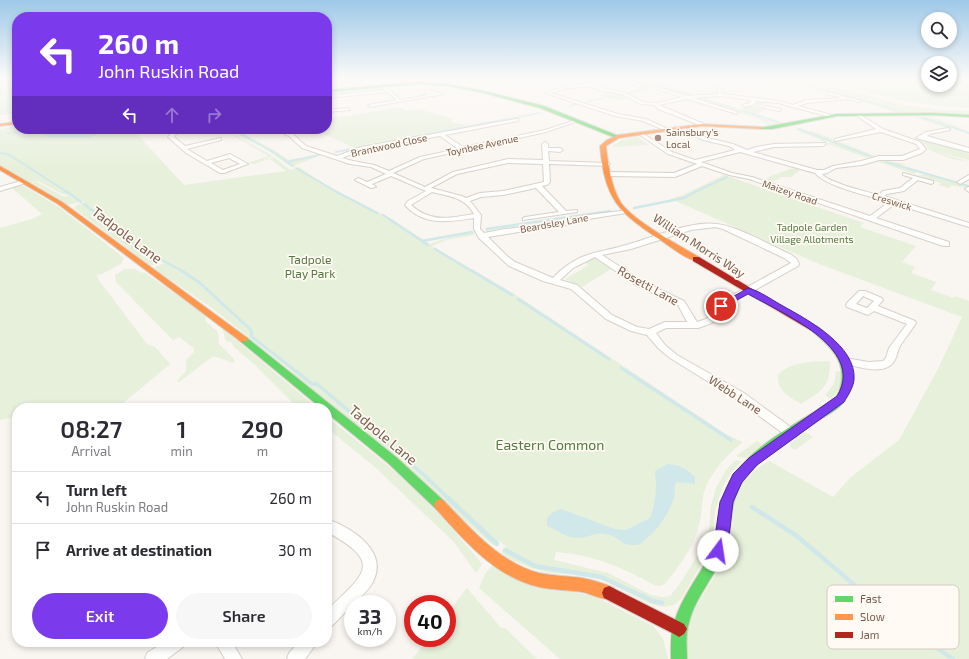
<!DOCTYPE html>
<style>
body{margin:0;font-family:"Exo 2",sans-serif;background:#f7f7f7;color:#2b2b33;height:100vh;display:flex;flex-direction:column;font-size:15px;white-space:nowrap}
*{box-sizing:border-box;margin:0}
p{font-size:13px;color:#7c7c81}
.icon{flex:none;width:22px;height:22px;fill:none;stroke:currentColor;stroke-width:2;stroke-linecap:round;stroke-linejoin:round}
.map{position:relative;flex:1;overflow:hidden}
.panel{position:absolute;left:12px;top:403px;width:320px;height:244px;display:flex;flex-direction:column;background:#fff;border-radius:16px;box-shadow:0 2px 6px #0003}
.panel>*{flex:none}
.banner{position:absolute;left:12px;top:12px;width:320px;height:122px;border-radius:16px;box-shadow:0 2px 6px #0003;background:#7c3aed;color:#fff;overflow:hidden}
.buttons{position:absolute;left:921px;top:12px;display:grid;gap:8px}
.buttons a{display:grid;place-items:center;width:36px;height:36px;border-radius:50%;background:#fff;box-shadow:0 2px 6px #0003;font-size:20px}
.speed{position:absolute;left:344px;top:595px;display:flex;gap:8px;font-size:20px;font-weight:700;text-align:center}
.speed>*{display:grid;place-content:center;width:52px;height:52px;border-radius:50%;background:#fff;box-shadow:0 2px 6px #0003;line-height:1}
.speed small{font-size:10px;font-weight:400}
.speed .limit{border:6px solid #d22;background:#fff;color:#111}
.pin{position:absolute;display:grid;place-items:center;width:34px;height:34px;color:#fff;margin:-17px;border:2px solid #fff;border-radius:50%;box-shadow:0 1px 4px #0007}
.me{position:absolute;width:44px;margin:-22px;rotate:14deg;stroke-linejoin:round;filter:drop-shadow(0 0 3px #0008)}
.turn{display:flex;align-items:center;gap:14px;height:84px;padding:0 20px;font-size:18px}
.turn .icon{width:52px;height:52px;stroke-width:2.5}
.turn b{display:block;font-size:28px;line-height:34px}
.lanes{display:flex;align-items:center;height:38px;padding:0 20px;background:#0003;justify-content:center;gap:20px;direction:ltr}
.lanes .off{opacity:.35}
.eta{display:flex;justify-content:space-evenly;align-items:center;height:68px;text-align:center}
.eta b{font-size:24px;font-weight:600;line-height:28px}
.button{display:flex;gap:8px;margin-top:auto;padding:8px 20px}
.button a{flex:1;height:46px;border-radius:24px;background:#7c3aed;color:#fff;font-size:16px;font-weight:600;line-height:46px;text-align:center}
.button a+a{background:#f7f7f7;color:#2b2b33}
ul{padding:0;list-style:none}
li{display:flex;align-items:center;gap:12px;height:52px;padding:0 20px;border-top:1px solid #e1e1e2}
li div{flex:1}
li b{display:block;font-size:15px}
li em{font-style:normal}
.map>svg:first-child{display:block}
.green{fill:#e7f0db}
.water{fill:#d0e8ea}
.lines{fill:none;stroke-linecap:round;stroke-linejoin:round}
.stream-far5{stroke:#d0e8ea;stroke-width:1.5}
.stream-far4{stroke:#d0e8ea;stroke-width:2}
.stream-far3{stroke:#d0e8ea;stroke-width:2.5}
.stream-far2{stroke:#d0e8ea;stroke-width:3}
.stream-far1{stroke:#d0e8ea;stroke-width:3.5}
.stream{stroke:#d0e8ea;stroke-width:4.5}
.street-casing{stroke:#d7d1cb;stroke-width:2}
.fast-casing{stroke:#d9d2cb;stroke-width:2}
.slow-casing{stroke:#d9d2cb;stroke-width:2}
.jam-casing{stroke:#d9d2cb;stroke-width:2}
.street{fill:#fefefd;fill-rule:evenodd}
.fast{fill:#63d668;fill-rule:evenodd}
.slow{fill:#ff974d;fill-rule:evenodd}
.jam{fill:#b3261e;fill-rule:evenodd}
.route{fill:#7c3aed;stroke:#51269a}
.poi-dot{fill:#a69286;stroke:#fffaf3;stroke-width:1.5}
.labels{text-anchor:middle;stroke-width:3.5;stroke-linejoin:round;paint-order:stroke}
.far-poi-label{font-size:10px;fill:#7a5c4d;stroke:#fffaf3;text-anchor:start}
.far-street-label{font-size:10px;fill:#7a5c4d;stroke:#fffaf3}
.far-park-label{font-size:10px;fill:#537a41;stroke:#fffaf3}
.street-label{font-size:12px;fill:#7a5c4d;stroke:#fffaf3}
.park-label{font-size:12px;fill:#537a41;stroke:#fffaf3}
.near-street-label{font-size:14px;fill:#7a5c4d;stroke:#fffaf3}
.near-park-label{font-size:14px;fill:#537a41;stroke:#fffaf3}
.key{fill:#fffaf3;stroke:#d7cbc1;stroke-width:1}
.key-label{font-size:11px;fill:#7a5c4d}
</style>
<div class="map">
<svg width="969" height="659" viewBox="0 0 969 659">
<rect width="100%" height="100%" fill="#f9f5f0"/>
<g class="green">
<polygon points="0,79 17,79 17,114 0,115"/>
<path d="M626,79H638L688,92L695,96C682,96 671,90 658,89C647,88 635,96 624,93L644,87Z"/>
<polygon points="779,79 805,79 901,104 939,110 969,111 969,114 894,112 869,103"/>
<path d="M815,79H928V85H950V79H969V108C916,106 866,92 815,79Z"/>
<polygon points="608,91 626,96 624,97 630,99 614,100 601,96"/>
<polygon points="707,96 711,98 706,99 740,109 733,110 734,111 754,105 758,101 766,102 762,105 763,111 755,114 783,123 774,124 761,119 773,125 768,125 759,119 724,109 724,107 701,100 696,97"/>
<polygon points="400,107 407,111 418,109 453,119 451,121 453,123 468,125 353,147 311,129 327,129 327,119"/>
<polygon points="926,116 937,117 931,117 969,130 943,123 956,127 949,129 914,117 925,117 941,122"/>
<path d="M17,125V129H157L138,135L184,185L286,171L270,159L254,164L248,163L268,156L234,136L235,135L273,156L259,162L274,157L290,170L299,167L325,185L390,218L430,244L444,239L474,232V235L446,240L432,246L513,293L727,435L743,442C726,456 711,471 704,492C701,504 702,517 698,529C693,548 677,569 665,584L660,586L654,585C622,567 593,555 556,552L554,560L608,573L651,595L662,597L670,596L679,585L703,547L709,531L711,505L716,488L726,470L736,460L742,461L731,473L722,488L715,511L712,543L705,558L681,599L674,605L664,607L650,604L603,580L579,575L550,573L531,568L513,561L501,553L506,546L499,541L494,546L285,366L212,308L153,268L168,261L165,260L151,266L75,209V206L85,202L84,201L68,205L32,183L37,182L64,197L73,194L64,195L38,181L30,183L0,165V130Z"/>
<polygon points="793,129 798,129 807,132 811,131 834,139 825,142"/>
<polygon points="243,134 271,148 289,160 315,155 319,156 291,167 269,151 238,135"/>
<polygon points="637,137 649,145 611,147 622,140"/>
<polygon points="923,139 953,147 969,154 969,160 935,151 969,162 953,159 929,150 927,146 918,140"/>
<polygon points="838,141 878,157 864,157 826,143"/>
<polygon points="884,160 905,164 901,166 917,172 914,174 876,161"/>
<polygon points="794,168 800,170 791,177 780,177 779,179 768,183 763,181 773,175"/>
<polygon points="929,174 969,186 969,188 948,185 939,182 951,186 949,188 939,185 941,183 914,176 915,175 938,181 918,175"/>
<path d="M724,175L864,223L860,227L916,246L902,262L915,267L911,273L936,282L931,290L953,298L955,296L969,301V659H687C687,649 686,638 688,629C694,602 714,582 724,558C731,542 729,526 732,510C736,488 750,471 769,461L833,497L851,477L899,440L938,369L962,317L819,264L671,199L683,195Z"/>
<polygon points="19,186 24,186 60,208 124,258 121,264 100,275 97,274 98,279 147,344 155,347 170,364 117,408 17,408 17,417 0,420 0,228 32,219 42,214 11,187"/>
<polygon points="614,211 615,212 561,222 487,233 484,227 489,231"/>
<polygon points="592,258 599,259 611,269 582,287 565,279 589,265 584,262"/>
<polygon points="125,269 135,269 142,273 144,272 205,315 206,322 218,332 219,344 234,359 234,363 213,356 179,382 177,381 186,371 186,360 194,352 194,348 179,337 173,340 116,282 115,275"/>
<polygon points="222,328 317,408 298,408 254,364 234,347 231,342 226,341"/>
<path d="M830,361C830,389 822,390 801,404C790,397 776,390 778,375C791,361 812,362 830,361Z"/>
<path d="M836,371L843,372C843,383 840,392 831,399L825,395L834,384Z"/>
<path d="M327,417C360,443 393,468 423,498C444,519 463,541 482,564L476,573L454,542L375,467L327,428Z"/>
<polygon points="805,432 813,437 795,450 790,447 790,443"/>
<polygon points="757,441 762,445 747,458 739,457 736,456"/>
<polygon points="492,566 568,591 596,597 653,626 663,639 668,659 560,659 479,588 485,574"/>
<polygon points="467,588 501,628 505,628 537,659 412,659 429,638 447,638 447,614"/>
</g>
<g class="water">
<path d="M30,129H96L78,133L82,134L103,129H116L87,138H49C39,129 22,134 10,133Z"/>
<path d="M668,464C681,466 686,468 695,477V484L676,482C674,488 675,492 674,498C668,516 654,535 638,545C634,545 629,545 625,544C619,540 614,535 606,534C594,532 589,538 578,538C566,538 558,530 547,526V518L553,512L561,509L615,529L626,530L650,518C656,503 657,487 655,471Z"/>
</g>
<g class="lines">
<g class="stream-far5">
<polyline points="635,79 692,95"/>
<polyline points="783,79 904,112"/>
<polyline points="629,93 646,88"/>
<polyline points="327,94 378,89"/>
<polyline points="607,97 617,96"/>
<polyline points="706,100 734,108"/>
<polyline points="586,102 603,98"/>
<polyline points="570,106 578,104"/>
<polyline points="740,110 779,122"/>
<polyline points="923,118 958,129"/>
<polyline points="454,129 540,113"/>
</g>
<g class="stream-far4">
<polyline points="955,128 969,133"/>
<polyline points="233,129 276,154 293,166"/>
<polyline points="799,129 870,156"/>
<polyline points="7,133 10,133"/>
<polyline points="336,152 459,128"/>
<polyline points="0,153 8,154 67,192"/>
<polyline points="287,162 319,155"/>
<polyline points="886,162 969,186"/>
<polyline points="296,168 337,192"/>
<polyline points="695,192 727,177"/>
</g>
<g class="stream-far3">
<polyline points="66,191 70,194"/>
<polyline points="335,191 377,213"/>
<polyline points="72,195 81,202"/>
<polyline points="84,204 140,248 184,272"/>
<polyline points="634,208 684,198 697,191"/>
<polyline points="383,215 428,245"/>
<polyline points="487,229 610,211"/>
<polyline points="422,241 472,232"/>
<polyline points="435,249 473,272"/>
</g>
<g class="stream-far2">
<polyline points="182,271 200,283 251,330 252,337 297,372"/>
<polyline points="472,271 512,295"/>
<polyline points="518,299 609,359"/>
<polyline points="621,368 628,372"/>
</g>
<g class="stream-far1">
<polyline points="296,371 312,384 317,384 424,475 449,499"/>
<polyline points="626,371 731,440"/>
</g>
<g class="stream">
<polyline points="448,498 497,544"/>
<polyline points="752,507 797,536 891,616 953,659"/>
<polyline points="505,550 535,566 601,577 653,601 662,603"/>
</g>
<defs>
<g id="street">
<polygon points="348,79 360,81 366,88 363,89 358,83"/>
<polygon points="459,79 464,79 449,86 446,85"/>
<polygon points="474,79 510,83 536,79 510,85"/>
<polygon points="575,79 580,79 597,87 626,93 643,102 658,103 682,97 656,89 657,87 688,96 718,94 717,91 719,88 718,87 677,79 686,79 718,85 730,79 764,84 765,86 732,81 721,86 723,88 721,91 723,94 778,101 793,105 807,100 842,98 827,94 828,92 861,101 859,102 847,99 807,103 798,106 832,115 830,117 778,103 756,101 754,105 744,107 742,105 750,103 751,100 721,96 694,98 737,112 737,114 687,99 659,105 704,124 704,125 702,126 658,109 654,105 640,104 624,95 595,89 589,86 563,89 551,93 618,114 646,119 668,129 668,130 666,131 643,121 615,116 545,93 562,87 585,84"/>
<polygon points="620,79 626,79 643,86 640,87"/>
<polygon points="638,79 644,79 661,85 658,86"/>
<polygon points="383,85 401,100 428,95 425,92 429,90 444,94 370,107 368,105 397,100 387,92 327,98 327,96 385,90 381,86"/>
<polygon points="766,106 781,109 781,110 779,111 764,108"/>
<polygon points="348,108 350,110 327,112 327,110"/>
<path d="M859,114L883,129L920,142L926,149L922,153L903,160H879L862,165L836,168L827,173L822,174C829,183 865,191 878,195L883,191L900,188L913,178L903,175V173L933,181V183L931,184L918,180L904,191L887,194L884,196L969,223V227L895,204L876,218L949,242V246H943L749,179L729,175L702,166L675,177L609,176L606,174L609,172L674,173L697,164L668,154L640,135V134L642,133L672,152L695,160L735,150L729,146L703,140L681,129V127H683L707,138L733,144L747,150L756,147L774,144L825,143L826,144L823,146L774,147L753,152L817,170H824L833,166L861,161L879,156H902L920,149L916,144L881,132L835,141V139L876,129L857,116ZM740,152L815,173C826,187 871,196 889,202L870,216L752,177L732,173L701,162Z"/>
<path d="M516,119H518V121L445,135L463,147L545,130L576,120L578,121L546,132L424,159L393,173L425,187L453,172L508,159L543,160L542,144L545,142L548,144V148H560L563,150L560,152L548,151L549,161L609,163L610,164L607,166L549,164L550,182L547,185L542,186L566,211L577,210V212L523,220V218L525,217L559,212L536,188L503,195L481,197L470,201L481,215L480,229L484,233L505,229L531,226L546,222H561L581,216L628,210V212L626,213L582,220L561,226H546L531,230L488,237L507,256L515,262L553,278C561,269 571,262 582,257C596,251 611,250 626,245C652,238 691,220 717,224C737,226 770,245 790,254L797,259L799,264L798,266L726,306L718,318L712,323L698,328H666L656,333L665,345L677,355L744,393L796,431L798,434L796,437L792,438L788,437L736,399L670,358L659,349L647,335L631,331L606,319L571,289L543,281L509,266L479,238L474,229V218C449,222 423,226 405,205L408,201L426,191L391,176L372,184L376,187L371,188L355,180L358,178L367,182L386,174L371,167L350,164L302,148L289,136L274,129H280L293,134L306,146L337,156L361,147ZM440,136L458,149L420,157L389,171L374,165L353,161L342,158L362,150ZM508,163L543,164L544,182L503,191L480,193L466,198L462,196L431,188L457,174ZM432,192C448,196 465,197 474,214C450,218 431,223 411,205ZM715,227L723,229L784,258L791,263L720,302L712,314L706,319L697,322L684,301L642,281L602,255L631,249L691,230ZM595,257L636,285L678,305L687,322H665L649,329L637,327L612,315L577,285L560,280L573,268Z"/>
<polygon points="948,128 950,129 950,130 930,134 927,136 969,148 969,152 916,138 926,132"/>
<path d="M180,129H187L176,134L174,137L185,146L221,138V140L187,149L207,161L230,154L248,164L224,173H220L186,153L169,138L168,137L172,132ZM229,158L240,164L223,170L211,163Z"/>
<polygon points="969,175 969,179 960,184 957,182"/>
<polygon points="24,180 27,182 26,183 0,191 0,187"/>
<polygon points="968,187 969,187 969,192 965,189"/>
<path d="M859,291H865L882,298L883,300L878,306L915,321L916,323C911,331 905,338 900,346C897,351 897,358 893,363C882,375 859,367 845,364L842,363L840,361L842,359L845,358L869,362L883,361L886,358L889,348L907,324L874,311L868,315L847,307L846,305L847,303ZM863,296L874,301L867,308L856,304Z"/>
<path d="M327,519C352,528 389,551 373,582C368,591 360,598 353,604C346,611 339,619 332,626L327,628V610C365,574 384,563 327,532Z"/>
<polygon points="164,642 186,642 183,647 167,659 145,659 147,653"/>
<polygon points="215,642 232,642 242,659 225,659"/>
<polygon points="299,642 317,642 314,647 305,659 287,659 289,653"/>
</g>
<g id="fast">
<polygon points="417,82 448,84 484,91 544,106 621,137 616,138 540,108 484,93 448,86 417,84 327,92 327,90"/>
<polygon points="933,113 969,115 969,117 933,115 837,116 772,129 761,129 759,128 837,114"/>
<path d="M815,326L818,327C841,345 865,370 845,400C840,409 827,415 819,420C792,438 760,455 742,483C729,502 732,529 725,550C716,576 695,597 689,623C685,635 687,647 687,659H671C671,647 670,634 674,623C681,598 697,579 709,556C719,535 718,510 726,489C744,447 802,422 837,397C850,366 835,350 812,331L811,329Z"/>
<polygon points="243,336 246,337 396,457 444,501 446,505 444,509 440,511 436,509 388,463 327,413 327,408 321,408 240,341 238,339"/>
</g>
<g id="slow">
<polygon points="17,122 17,124 0,126 0,124"/>
<path d="M702,124L761,127L763,128L761,129L702,126L619,138L606,146C608,164 611,187 621,203C634,221 678,245 699,257L700,259L696,261C684,258 672,248 662,241C618,212 605,200 600,146L607,140L618,135Z"/>
<polygon points="0,166 62,202 246,337 248,339 246,341 240,341 58,204 0,170"/>
<path d="M440,499L444,501C471,529 500,563 539,573C553,576 568,576 582,578C593,580 603,583 614,588L616,593L614,598C605,602 592,594 582,592C568,590 553,590 539,587C495,577 465,541 436,509L434,505L436,501Z"/>
</g>
<g id="jam">
<polygon points="693,257 699,257 819,329 815,332 812,331 693,261"/>
<polygon points="609,586 684,624 687,629 684,634 679,637 674,634 604,598 602,593 604,588"/>
</g>
</defs>
<use href="#street" class="street-casing"/>
<use href="#fast" class="fast-casing"/>
<use href="#slow" class="slow-casing"/>
<use href="#jam" class="jam-casing"/>
<use href="#street" class="street"/>
<use href="#fast" class="fast"/>
<use href="#slow" class="slow"/>
<use href="#jam" class="jam"/>
</g>
<linearGradient id="sky" x2="0" y2="1"><stop stop-color="#9ec9e9"/><stop offset="0.46" stop-color="#fcfaf8"/><stop offset="1" stop-color="#fcfaf8" stop-opacity="0"/></linearGradient>
<rect width="969" height="171" fill="url(#sky)"/>
<path class="route" d="M748,288C760,291 772,300 783,306C808,320 857,346 854,380C853,388 848,395 844,402L757,465L742,482L733,502L729,537L722,556L718,558L713,556L711,551L715,537L720,502L733,474L749,458L837,396C867,348 780,312 748,294L724,307L721,308L717,306Z"/>
<circle class="poi-dot" cx="658" cy="138" r="4"/>
<g class="labels">
<g class="far-poi-label">
<text x="666" y="136">Sainsbury's<tspan x="666" dy="12">Local</tspan></text>
</g>
<g class="far-street-label">
<text transform="translate(389 145) rotate(-12)" y="4">Brantwood Close</text>
<text transform="translate(482 145) rotate(-12)" y="4">Toynbee Avenue</text>
<text transform="translate(790 192) rotate(19)" y="4">Maizey Road</text>
<text transform="translate(892 201) rotate(17)" y="4">Creswick</text>
<text transform="translate(554 223) rotate(-10)" y="4">Beardsley Lane</text>
</g>
<g class="far-park-label">
<text x="812" y="231">Tadpole Garden<tspan x="812" dy="12">Village Allotments</tspan></text>
</g>
<g class="street-label">
<text transform="translate(699 246) rotate(33)" y="4">William Morris Way</text>
<text transform="translate(648 286) rotate(29)" y="4">Rosetti Lane</text>
<text transform="translate(735 395) rotate(33)" y="4">Webb Lane</text>
</g>
<g class="park-label">
<text x="310" y="264">Tadpole<tspan x="310" dy="14">Play Park</tspan></text>
</g>
<g class="near-street-label">
<text transform="translate(127 235) rotate(37)" y="5">Tadpole Lane</text>
<text transform="translate(383 435) rotate(40)" y="5">Tadpole Lane</text>
</g>
<g class="near-park-label">
<text x="550" y="450">Eastern Common</text>
</g>
</g>
<rect x="827" y="585" width="132" height="64" rx="6" class="key"/>
<rect x="835" y="596" width="18" height="6" fill="#63d668"/>
<rect x="835" y="614" width="18" height="6" fill="#ff974d"/>
<rect x="835" y="632" width="18" height="6" fill="#b3261e"/>
<g class="key-label">
<text x="860" y="603">Fast</text>
<text x="860" y="621">Slow</text>
<text x="860" y="639">Jam</text>
</g>
</svg>
<div class="buttons">
<a><svg class="icon" aria-label="search" viewBox="0 0 24 24"><circle cx="10" cy="10" r="6"/><path d="M15 15l6 6"/></svg></a>
<a><svg class="icon" aria-label="layers" viewBox="0 0 24 24"><path d="M12 4l9 5-9 5-9-5zM3 14l9 5 9-5"/></svg></a>
</div>
<div class="speed"><div>33<small>km/h</small></div><div class="limit">40</div></div>
<div class="pin" style="left:721px;top:306px;background:#d93025"><svg class="icon" aria-label="arrive" viewBox="0 0 24 24"><path d="M6 21V4h12l-3 4 3 4H6"/></svg></div>
<svg class="me" style="left:718px;top:551px" viewBox="-20 -20 40 40"><circle r="19" fill="#fff"/><path d="M0-13L10 11 0 6-10 11z" fill="#7c3aed"/></svg>
<div class="banner">
<div class="turn"><svg class="icon" aria-label="left" viewBox="0 0 24 24"><path d="M17 20v-9H6M10 6l-5 5 5 5"/></svg><div><b>260 m</b>John Ruskin Road</div></div>
<div class="lanes"><svg class="icon" aria-label="left" viewBox="0 0 24 24"><path d="M17 20v-9H6M10 6l-5 5 5 5"/></svg><svg class="icon off" aria-label="ahead" viewBox="0 0 24 24"><path d="M12 20V5M6 11l6-6 6 6"/></svg><svg class="icon off" aria-label="right" viewBox="0 0 24 24"><path d="M7 20v-9h11M14 6l5 5-5 5"/></svg></div>
</div>
<section class="panel">
<div class="eta">
<div><b>08:27</b><p>Arrival</p></div>
<div><b>1</b><p>min</p></div>
<div><b>290</b><p>m</p></div>
</div>
<ul>
<li><svg class="icon" aria-label="left" viewBox="0 0 24 24"><path d="M17 20v-9H6M10 6l-5 5 5 5"/></svg><div><b>Turn left</b><p>John Ruskin Road</p></div><em>260 m</em></li>
<li><svg class="icon" aria-label="arrive" viewBox="0 0 24 24"><path d="M6 21V4h12l-3 4 3 4H6"/></svg><div><b>Arrive at destination</b></div><em>30 m</em></li>
</ul>
<div class="button"><a>Exit</a><a>Share</a></div>
</section>
</div>
